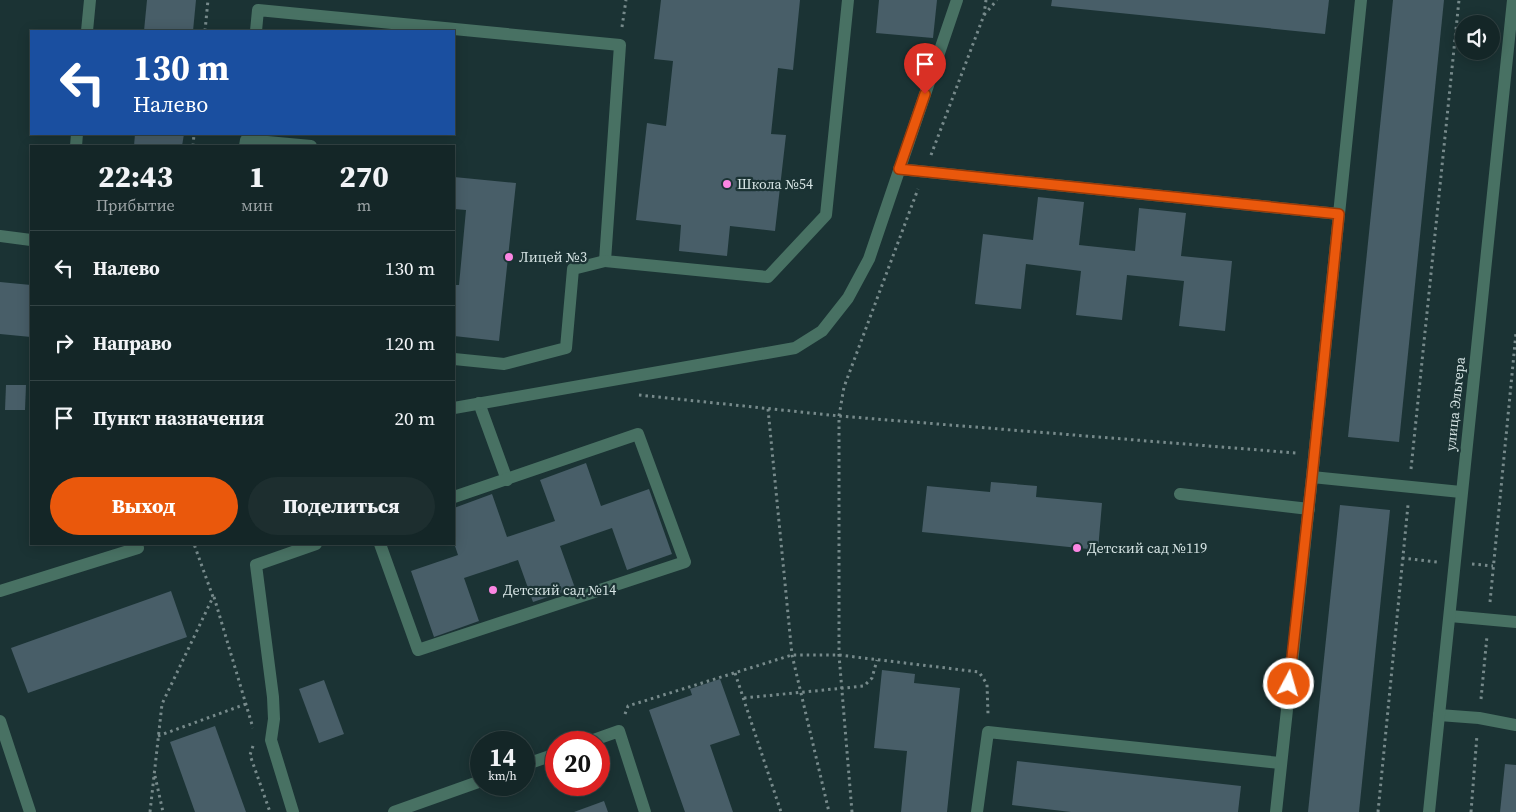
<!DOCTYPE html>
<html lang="ru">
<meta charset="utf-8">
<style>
body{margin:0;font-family:"Source Serif 4",serif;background:#1d2e2f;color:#f1f3f6;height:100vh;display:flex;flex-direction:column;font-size:19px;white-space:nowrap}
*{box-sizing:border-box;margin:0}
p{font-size:16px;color:#9da5a7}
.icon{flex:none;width:28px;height:28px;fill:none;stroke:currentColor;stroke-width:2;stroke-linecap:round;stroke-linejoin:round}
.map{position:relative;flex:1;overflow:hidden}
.panel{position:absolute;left:30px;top:145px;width:425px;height:400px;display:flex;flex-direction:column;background:#142627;border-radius:0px;box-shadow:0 2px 12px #0003,0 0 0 1px #334344}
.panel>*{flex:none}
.banner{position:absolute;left:30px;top:30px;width:425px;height:105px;border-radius:0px;box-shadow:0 2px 12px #0003,0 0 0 1px #334344;background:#1a4fa0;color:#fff;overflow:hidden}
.tools{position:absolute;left:1455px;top:15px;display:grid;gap:10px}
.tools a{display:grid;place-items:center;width:45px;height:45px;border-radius:50%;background:#142627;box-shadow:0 2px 12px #0003,0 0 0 1px #334344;font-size:25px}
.speed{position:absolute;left:470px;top:731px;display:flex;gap:10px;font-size:25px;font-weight:700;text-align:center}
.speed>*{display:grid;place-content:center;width:65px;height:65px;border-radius:50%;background:#142627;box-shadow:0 2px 12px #0003,0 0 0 1px #334344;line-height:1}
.speed small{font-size:12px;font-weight:400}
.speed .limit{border:8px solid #d22;background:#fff;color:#111}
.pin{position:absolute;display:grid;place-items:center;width:42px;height:42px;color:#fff;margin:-51px -21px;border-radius:50% 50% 50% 0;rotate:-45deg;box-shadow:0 0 5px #0007}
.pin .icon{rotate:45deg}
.me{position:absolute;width:55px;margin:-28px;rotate:6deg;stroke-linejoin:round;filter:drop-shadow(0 0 4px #0008)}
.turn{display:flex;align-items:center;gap:18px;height:105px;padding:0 20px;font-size:22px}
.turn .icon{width:65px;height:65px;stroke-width:2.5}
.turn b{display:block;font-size:35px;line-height:42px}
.eta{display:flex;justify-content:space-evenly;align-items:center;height:85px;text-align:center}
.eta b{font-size:30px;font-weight:800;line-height:35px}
.button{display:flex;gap:10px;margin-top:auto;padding:10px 20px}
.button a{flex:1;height:58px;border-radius:30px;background:#ea580c;color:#fff;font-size:20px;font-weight:800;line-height:58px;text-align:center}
.button a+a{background:#1d2e2f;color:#f1f3f6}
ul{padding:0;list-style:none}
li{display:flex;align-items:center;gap:15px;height:75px;padding:0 20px;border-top:1px solid #334344}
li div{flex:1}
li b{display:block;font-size:19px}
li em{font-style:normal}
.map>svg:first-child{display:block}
.building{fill:#485e68}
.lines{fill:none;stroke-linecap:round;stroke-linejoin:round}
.path{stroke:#778a8b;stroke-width:3;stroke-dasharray:2.5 4;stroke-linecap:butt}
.minor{stroke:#487163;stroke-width:12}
.route-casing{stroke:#983908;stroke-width:12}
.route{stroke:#ea580c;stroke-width:9}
.poi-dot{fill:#fc86e3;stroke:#1b3334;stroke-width:2}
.labels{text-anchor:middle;stroke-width:4.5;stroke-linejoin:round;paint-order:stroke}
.poi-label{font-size:14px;fill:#d7e5e5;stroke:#1b3334;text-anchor:start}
.street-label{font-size:14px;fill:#d7e5e5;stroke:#1b3334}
</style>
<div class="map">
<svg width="1516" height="812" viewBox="0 0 1516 812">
<rect width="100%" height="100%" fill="#1b3334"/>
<g class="building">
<polygon points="147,0 196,0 193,31 144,31"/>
<polygon points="661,0 800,0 793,70 778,68 771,134 786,135 775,231 730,226 727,256 679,251 681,225 636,220 647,123 666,126 673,61 654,59"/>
<polygon points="879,0 937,0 933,38 876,33"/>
<polygon points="1052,0 1329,0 1325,34 1051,6"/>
<polygon points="1393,0 1444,0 1399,442 1348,437"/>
<polygon points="135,134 184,134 182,146 134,146"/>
<polygon points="454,177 516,183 499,341 454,336 454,285 459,285 466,210 454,209"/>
<polygon points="1038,197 1084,202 1079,245 1135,251 1139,208 1186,213 1181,256 1232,261 1225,331 1179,326 1184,281 1127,275 1122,320 1076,315 1081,271 1026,264 1021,309 975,304 983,234 1033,240"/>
<polygon points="0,282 31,285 31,337 0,334"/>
<polygon points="6,385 26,385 25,410 5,410"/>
<polygon points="586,463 601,506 649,489 672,554 627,570 612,528 560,546 575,588 533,602 518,560 464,578 479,621 434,637 411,571 458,555 454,543 454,508 492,494 507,537 555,521 540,480"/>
<polygon points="991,482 1037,486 1036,497 1102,503 1098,550 922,532 927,486 990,492"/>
<polygon points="1340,505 1390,510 1359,812 1308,812"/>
<polygon points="171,591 187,637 28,693 11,648"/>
<polygon points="882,670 915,674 914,683 960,688 947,812 901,812 907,751 874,748"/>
<polygon points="720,679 740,735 710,745 733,812 685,812 649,710 692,695 690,689"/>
<polygon points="324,680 344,734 319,743 299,689"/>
<polygon points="215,726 246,812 195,812 170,742"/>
<polygon points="1017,761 1241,786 1238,812 1071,812 1012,805"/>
<polygon points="1505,764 1516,765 1516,812 1500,812"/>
<polygon points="604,801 608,812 574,812"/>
</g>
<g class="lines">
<g class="path">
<polyline points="984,15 997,0"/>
<polyline points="622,27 626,0"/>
<polyline points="205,31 208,0"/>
<polyline points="193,146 194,134"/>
<polyline points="931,155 984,15 986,0"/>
<polyline points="639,395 839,416 1296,453"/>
<polyline points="768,409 792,655 829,812"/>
<polyline points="1411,469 1459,0"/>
<polyline points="1402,558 1437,562"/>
<polyline points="1472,564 1493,566"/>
<polyline points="214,597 253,728"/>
<polyline points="1490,602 1516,333"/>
<polyline points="735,673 781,812"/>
<polyline points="744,698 864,686 872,678 877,660"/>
<polyline points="1481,699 1487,636"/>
<polyline points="625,714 628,706 792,655 839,655 979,672 987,684 988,714"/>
<polyline points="158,736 246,704"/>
<polyline points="253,746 250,755 270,812"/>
<polyline points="155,776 163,812"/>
<polyline points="150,812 162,704 213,597 194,544"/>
<polyline points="852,812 839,655 839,416 844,387 918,189"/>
<polyline points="1378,812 1408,505"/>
<polyline points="1471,812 1477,735"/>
</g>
<g class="minor">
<polyline points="87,31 90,0"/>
<polyline points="256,31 258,10 620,45 605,261 768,277 826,215 848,0"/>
<polyline points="76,146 77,134"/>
<polyline points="245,146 246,140 311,146"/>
<polyline points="899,169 1339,214"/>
<polyline points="0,236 31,240"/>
<polyline points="454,359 504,364 566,348 573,269 605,261"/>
<polyline points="479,403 507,480"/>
<polyline points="454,408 795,348 822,331 848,298 869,259 957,0"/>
<polyline points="1312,477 1461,492"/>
<polyline points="1180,494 1309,509"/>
<polyline points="380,544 418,650 685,562 638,434 454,497"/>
<polyline points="0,591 138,548"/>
<polyline points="1450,616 1516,622"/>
<polyline points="1439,715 1479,718 1516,725"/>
<polyline points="0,721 30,812"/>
<polyline points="588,742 619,731 645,812"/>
<polyline points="524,765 556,754"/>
<polyline points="293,812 271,740 274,719 273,697 256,565 316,544"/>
<polyline points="394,812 481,781"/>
<polyline points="977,812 988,732 1280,763"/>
<polyline points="1276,812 1312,477 1361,0"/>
<polyline points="1429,812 1513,0"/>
</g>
</g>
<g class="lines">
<defs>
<polyline id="route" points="925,94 899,169 1339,214 1312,477 1289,684"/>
</defs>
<use href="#route" class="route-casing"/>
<use href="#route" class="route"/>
</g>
<g class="poi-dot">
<circle cx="727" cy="184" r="5"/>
<circle cx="509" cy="257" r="5"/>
<circle cx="1077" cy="548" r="5"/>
<circle cx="493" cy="590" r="5"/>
</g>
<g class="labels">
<g class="poi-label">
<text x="737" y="189">Школа №54</text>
<text x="519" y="262">Лицей №3</text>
<text x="1087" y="553">Детский сад №119</text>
<text x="503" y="595">Детский сад №14</text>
</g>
<g class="street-label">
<text transform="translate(1455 404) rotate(-84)" y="5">улица Эльгера</text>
</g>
</g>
</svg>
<div class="tools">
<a><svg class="icon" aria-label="sound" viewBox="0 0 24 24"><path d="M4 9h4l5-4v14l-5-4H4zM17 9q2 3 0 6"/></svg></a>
</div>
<div class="speed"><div>14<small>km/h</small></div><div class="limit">20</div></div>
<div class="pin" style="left:925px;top:94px;background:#d93025"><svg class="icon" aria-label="arrive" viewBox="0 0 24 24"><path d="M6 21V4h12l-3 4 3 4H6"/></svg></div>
<svg class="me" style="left:1289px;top:684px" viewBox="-20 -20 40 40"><circle r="17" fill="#ea580c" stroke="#fff" stroke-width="3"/><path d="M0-11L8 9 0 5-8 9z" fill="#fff"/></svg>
<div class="banner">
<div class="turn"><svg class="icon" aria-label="left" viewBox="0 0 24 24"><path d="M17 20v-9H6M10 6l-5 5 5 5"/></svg><div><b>130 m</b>Налево</div></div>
</div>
<section class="panel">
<div class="eta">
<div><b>22:43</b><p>Прибытие</p></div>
<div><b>1</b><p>мин</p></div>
<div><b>270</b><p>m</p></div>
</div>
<ul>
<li><svg class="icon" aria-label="left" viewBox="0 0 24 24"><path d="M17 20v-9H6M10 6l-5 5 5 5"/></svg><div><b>Налево</b></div><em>130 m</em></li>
<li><svg class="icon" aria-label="right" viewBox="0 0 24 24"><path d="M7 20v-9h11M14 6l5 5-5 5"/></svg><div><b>Направо</b></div><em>120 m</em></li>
<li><svg class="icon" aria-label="arrive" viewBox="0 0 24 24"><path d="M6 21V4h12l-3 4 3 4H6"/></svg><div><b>Пункт назначения</b></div><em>20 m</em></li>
</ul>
<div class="button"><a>Выход</a><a>Поделиться</a></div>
</section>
</div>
